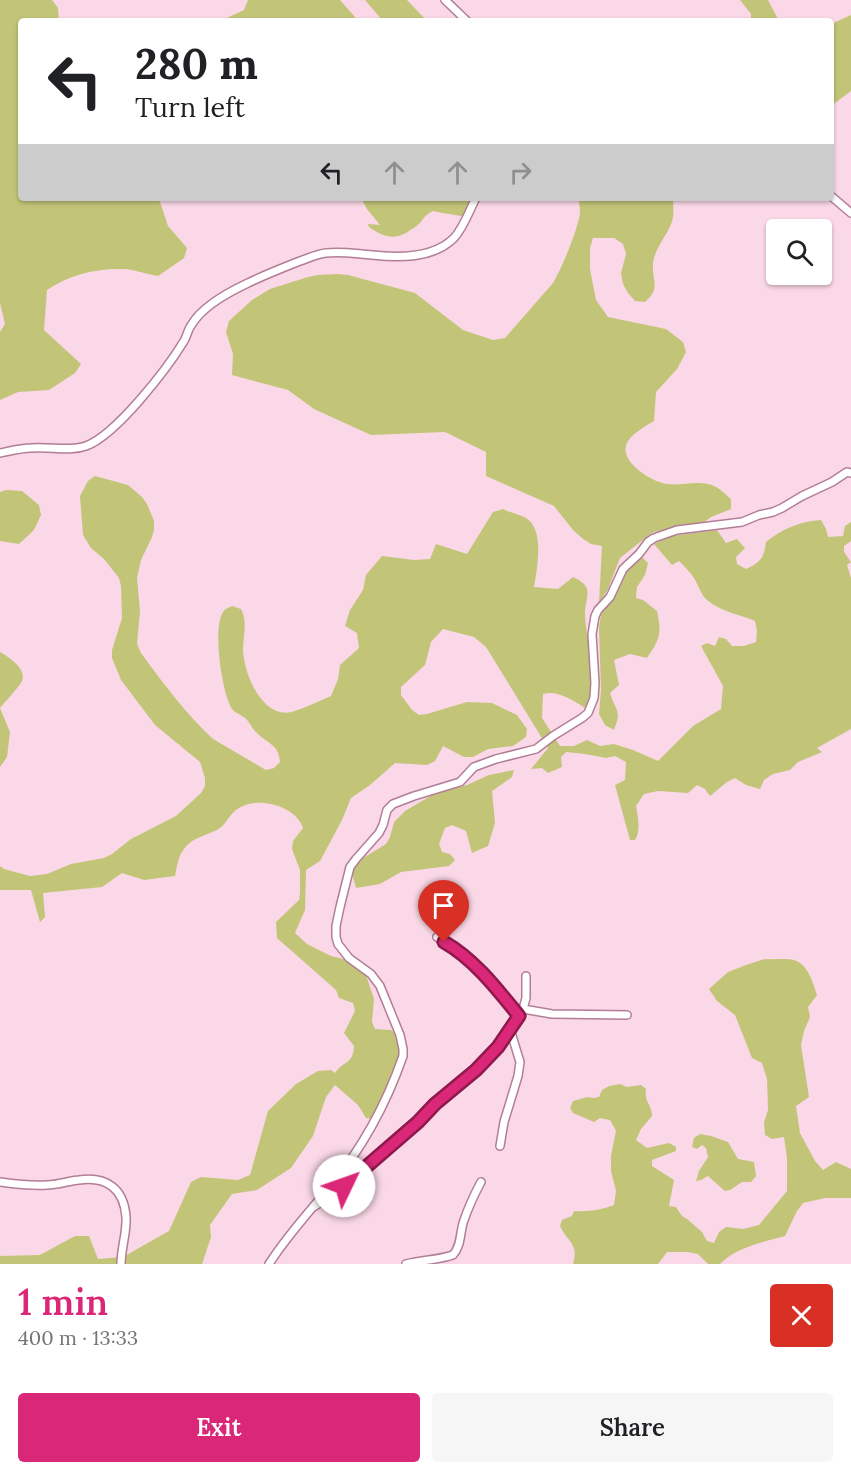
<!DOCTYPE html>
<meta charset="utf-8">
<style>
body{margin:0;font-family:Lora,serif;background:#f6f6f6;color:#202124;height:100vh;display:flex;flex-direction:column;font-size:22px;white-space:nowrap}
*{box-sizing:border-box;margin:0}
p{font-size:20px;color:#757577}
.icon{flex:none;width:33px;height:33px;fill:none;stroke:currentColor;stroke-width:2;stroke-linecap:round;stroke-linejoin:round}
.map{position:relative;height:1264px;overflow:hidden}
.drawer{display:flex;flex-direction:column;background:#fff;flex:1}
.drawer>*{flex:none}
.guide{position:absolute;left:18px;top:18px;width:816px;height:183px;border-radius:6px;box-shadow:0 2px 4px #0004;background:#fff;color:#202124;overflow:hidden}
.fabs{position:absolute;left:766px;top:219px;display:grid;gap:12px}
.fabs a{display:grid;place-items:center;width:66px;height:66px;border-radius:6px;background:#fff;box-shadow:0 2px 4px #0004;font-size:30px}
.pin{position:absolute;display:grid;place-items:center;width:51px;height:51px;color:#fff;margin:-62px -26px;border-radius:50% 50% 50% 0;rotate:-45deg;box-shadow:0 0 6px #0007}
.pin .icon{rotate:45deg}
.me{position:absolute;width:66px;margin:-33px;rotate:48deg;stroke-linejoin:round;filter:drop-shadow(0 0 4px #0008)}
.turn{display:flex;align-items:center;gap:21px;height:126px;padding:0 18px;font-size:27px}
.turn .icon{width:78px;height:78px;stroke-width:2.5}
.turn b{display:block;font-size:42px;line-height:51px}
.lanes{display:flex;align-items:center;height:57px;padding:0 18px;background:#0003;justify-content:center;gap:30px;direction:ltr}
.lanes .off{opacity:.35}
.round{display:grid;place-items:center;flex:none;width:63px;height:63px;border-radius:6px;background:#f6f6f6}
.head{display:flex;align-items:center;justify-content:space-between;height:102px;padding:0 18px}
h1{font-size:36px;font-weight:600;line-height:45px;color:#db2777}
.button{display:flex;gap:12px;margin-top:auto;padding:12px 18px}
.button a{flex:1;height:69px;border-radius:6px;background:#db2777;color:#fff;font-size:24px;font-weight:600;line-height:69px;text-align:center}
.button a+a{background:#f6f6f6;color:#202124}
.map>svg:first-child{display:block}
.green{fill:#c2c577}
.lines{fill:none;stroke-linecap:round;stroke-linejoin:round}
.street-casing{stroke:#b27e96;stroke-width:10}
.street{stroke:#fff;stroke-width:7}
.route-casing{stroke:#8e194d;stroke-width:15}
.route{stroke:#db2777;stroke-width:10}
</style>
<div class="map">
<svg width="851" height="1264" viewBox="0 0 851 1264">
<rect width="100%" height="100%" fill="#fbd8e7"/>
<g class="green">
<path d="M0,0H52L58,8L59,21H21V198H156L159,199L168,226L187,248L184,258L158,276C147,274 135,270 125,269C97,268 70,274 47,290L44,330L81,364L75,373L49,390L18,392L0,400V332L5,324L0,303Z"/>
<polygon points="248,0 340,0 355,17 357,21 220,21 244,10"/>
<polygon points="365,0 407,0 427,21 383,21"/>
<polygon points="740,0 768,0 779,21 751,21 751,14"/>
<polygon points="851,15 851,91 831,106 831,24"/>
<path d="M361,198H473L465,217C454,214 444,214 433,211C425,215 425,217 420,223C419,224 413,229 412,229C396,241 385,238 369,227L368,224L380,225L367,209Z"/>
<path d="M579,198H673C673,204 674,211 673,217C671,232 654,247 653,264C652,282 661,288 645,302L635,301L628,293L623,284L621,273L626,254L623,244L614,238H593L590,248V269L596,300L608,317L666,329L683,342L686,352L677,369L656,392L654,421C646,426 633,433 628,441C616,460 650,481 666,484C680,486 694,481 708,484C718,486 724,493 731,499V509L711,517L703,523L653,532L620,558L608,589L599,603L602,546L591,544L582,538L573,530L554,506L486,476V452L445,432L371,435L314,409L288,390L232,375L233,354L226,332L229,321L252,300L270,289L308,277L318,275L338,274L348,275L415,293L463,330L493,340L505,338L553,283C562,268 578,229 580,213C580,208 579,203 579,198Z"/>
<path d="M95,476L128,485L142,497L147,504L154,521V530L152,537L141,560L137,578L140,611L137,644L141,653C163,683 185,713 213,739L266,770L274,768L280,762C279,743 265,743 255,731C252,728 250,723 247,720C243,715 236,714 232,709C222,693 213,631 222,614C224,609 228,608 232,606L241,609C248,622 243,636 243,650C244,674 262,719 292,712C305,708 319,701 331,696L338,679L340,665L359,648L357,633L345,626L350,610L363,590L366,575L382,556L414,560L430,559L436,544L467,554L493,512L503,509C510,513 519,514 526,518C545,529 537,569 534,587L558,589L573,577C579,580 585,583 587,589C589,596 585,604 585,612C585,643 601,679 585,708C572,700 558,690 543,694L542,718L560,746H574L587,740L600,746L614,744L633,750L658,761L693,726L721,709L723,686L701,646L707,643L715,646L719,637L726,639L732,646H744L756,642L757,631L755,621C739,614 721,612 707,600C700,594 698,583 692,575C688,570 684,566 679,561L672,565L654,544L671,536L717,530L726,543L737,539L745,548L736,557L737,564L746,569C761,562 764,558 766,542C782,529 801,521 821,520L826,529L828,537L843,536L845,526L851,522V541L844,546V552L851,562L847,565L851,578V729L817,748L822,752L798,762L790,770L773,774L764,780L760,789L746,785L735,778L727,782L710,796L705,789L697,785L688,793L658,791L644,794L636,806C638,817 641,830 635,840H630L615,785L625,780L626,762L615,756L606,758L585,754L566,752L561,757L562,767L548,773L542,768L531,769L548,748L486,647L474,637L443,629L431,642L425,665L401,687V695L412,710L419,715L427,714L467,702L492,703L517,715L527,729L526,737L513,746L488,749L473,757H464L443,746L435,761L427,765L395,763L370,785L351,798L342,820L320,861L306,870L305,910L295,933L307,944L331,956L356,962L366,975L374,999L372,1022L375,1029L391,1030L404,1041L395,1081L375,1119L366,1118L358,1105L335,1085L326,1097L313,1136L291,1168L257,1190L232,1194L210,1225L211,1237L202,1264H0V1256L40,1255L75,1236H89L98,1259L123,1257L169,1231L191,1182L201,1177L238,1180L250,1175L268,1111L296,1084L318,1071L331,1070L335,1073C344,1060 353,1065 354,1046L344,1033L355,1011L353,1003L339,998L336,990L277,938L276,922L299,900L300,893V870L292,849L293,841L303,828C296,806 258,796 239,808C230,813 227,823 220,828C207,836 194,836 184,849C178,856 177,867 175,876L144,880L122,873L102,887L43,893L45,917L40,922L31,890H0V866L4,869L30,876L47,874L71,864L104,858L112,854L131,839L176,816L201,793L205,786V778L200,762L155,725L121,680L112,658V650L122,618L121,586L119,578L104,559L91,548L83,535L80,496L88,481Z"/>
<polygon points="6,490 22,491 39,505 41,515 34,530 19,544 0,541 0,492"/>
<path d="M641,556L648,563L645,575L637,587L636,598L643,600L657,611C662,634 660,639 647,658L630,654L614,660L619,685L610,693C616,712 622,710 614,730L605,725L599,714L601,690L599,627L601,615L609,604L627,571Z"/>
<path d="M0,652C9,657 27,669 22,681C19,687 5,702 0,708Z"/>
<polygon points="0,708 10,732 7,757 0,767"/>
<polygon points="514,770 512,777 492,791 495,823 488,846 472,853 466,831 452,825 445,828 439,844 442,852 450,854 455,860 449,866 401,872 380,884 356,888 350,866 386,844 390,837 394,822 405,811 434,794 467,785 489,775"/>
<path d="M765,959C774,960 786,958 794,960C808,964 813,983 817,995L808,1007L810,1017L804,1031L801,1045L809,1097L796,1106L800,1133L815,1161L823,1170L836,1162L851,1169V1198H825L803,1203L797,1211L785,1236C764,1242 736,1247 720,1264H708L698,1254L688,1252H667L658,1264H573C579,1243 568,1243 560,1226L562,1220L572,1216L574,1211C588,1212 601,1210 614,1205L616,1191L611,1171V1156L616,1131L610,1120L600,1118L594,1122L573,1113L570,1108L573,1101L587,1097L593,1098L599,1097L602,1090L609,1086L620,1084L627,1087L641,1085L646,1089C644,1103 652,1104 652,1116L641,1129L636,1140L647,1148L669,1143L676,1147V1151L652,1160V1166L674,1180L669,1206L676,1207L682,1216L687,1219L702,1232L707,1241L714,1243L719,1232L726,1227L743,1229L759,1225L787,1191V1158L784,1137L772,1139L765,1135L764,1122L768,1110L767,1079L762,1063L752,1058L735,1015L717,1001L709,989L728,972L746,965Z"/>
<polygon points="700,1134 711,1136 728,1142 738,1159 754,1162 756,1176 751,1182 742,1182 730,1190 725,1191 708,1176 701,1180 696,1181 699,1171 708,1157 706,1148 702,1145 697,1149 692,1147 694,1138"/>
</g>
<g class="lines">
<defs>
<g id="street">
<polyline points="445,0 467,21"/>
<polyline points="831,196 851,213"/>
<path d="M0,453C10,451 21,448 31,448C49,446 69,452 86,446C116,435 167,369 184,341C187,336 188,329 192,324C203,306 227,293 246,284C264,275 282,268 300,261C309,258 317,254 326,253C342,251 357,254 372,255C398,258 433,259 454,238C464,227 469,211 476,198"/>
<path d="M437,937C471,958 494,986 519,1016"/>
<polyline points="523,1009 552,1014 627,1015"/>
<polyline points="500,1146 504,1122 518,1076 520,1062 510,1029"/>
<path d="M0,1182C15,1184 32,1186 47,1185C58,1185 68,1181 79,1180C107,1176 124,1189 126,1217C127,1232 121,1249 121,1264"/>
<polyline points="315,1206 344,1186 418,1121 435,1104 476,1070 489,1057 498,1047 523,1009 526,998 526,976"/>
<path d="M269,1264C286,1237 308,1213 329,1188C362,1149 386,1105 403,1056V1049L400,1035L380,986L371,974L349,958L338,944L336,937V926L340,907L350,867L356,859L379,833L383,825L387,810L393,804L414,796L460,782L474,767L496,759L536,749L553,736L582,718L588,713L594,698L595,683L592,634L595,616L598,610L610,597L623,569L639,554L648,542L654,538L677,530L742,522L759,515L773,512L782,508L802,496L832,482L847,472L851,473"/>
<path d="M406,1264C422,1260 438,1260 453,1255C461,1246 460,1234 463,1223C468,1208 474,1195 481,1182"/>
</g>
</defs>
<use href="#street" class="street-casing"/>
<use href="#street" class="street"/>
</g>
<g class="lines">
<defs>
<path id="route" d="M344,1186L418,1122L435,1104L476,1070L498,1047L519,1016C497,989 474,959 444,942"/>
</defs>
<use href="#route" class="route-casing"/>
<use href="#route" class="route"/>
</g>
</svg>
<div class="fabs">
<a><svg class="icon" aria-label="search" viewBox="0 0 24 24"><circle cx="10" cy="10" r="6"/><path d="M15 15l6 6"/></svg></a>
</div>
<div class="pin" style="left:444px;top:942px;background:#d93025"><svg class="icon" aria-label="arrive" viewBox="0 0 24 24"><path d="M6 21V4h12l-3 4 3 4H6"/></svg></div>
<svg class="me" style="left:344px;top:1186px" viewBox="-20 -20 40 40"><circle r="19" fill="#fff"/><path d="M0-13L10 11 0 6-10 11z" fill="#db2777"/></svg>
<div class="guide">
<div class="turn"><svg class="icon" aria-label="left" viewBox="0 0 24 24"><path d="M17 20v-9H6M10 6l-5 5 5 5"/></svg><div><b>280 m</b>Turn left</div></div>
<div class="lanes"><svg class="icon" aria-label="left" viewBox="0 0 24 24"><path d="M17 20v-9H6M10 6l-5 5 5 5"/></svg><svg class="icon off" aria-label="ahead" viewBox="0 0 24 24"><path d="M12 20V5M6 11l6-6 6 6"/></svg><svg class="icon off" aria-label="ahead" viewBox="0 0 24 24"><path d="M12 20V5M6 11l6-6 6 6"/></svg><svg class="icon off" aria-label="right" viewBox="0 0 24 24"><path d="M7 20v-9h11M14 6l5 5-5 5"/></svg></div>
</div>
</div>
<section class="drawer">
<div class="head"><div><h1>1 min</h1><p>400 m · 13:33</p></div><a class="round" style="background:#d93025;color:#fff"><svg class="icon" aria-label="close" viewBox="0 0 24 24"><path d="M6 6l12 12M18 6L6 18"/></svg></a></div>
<div class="button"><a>Exit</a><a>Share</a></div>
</section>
